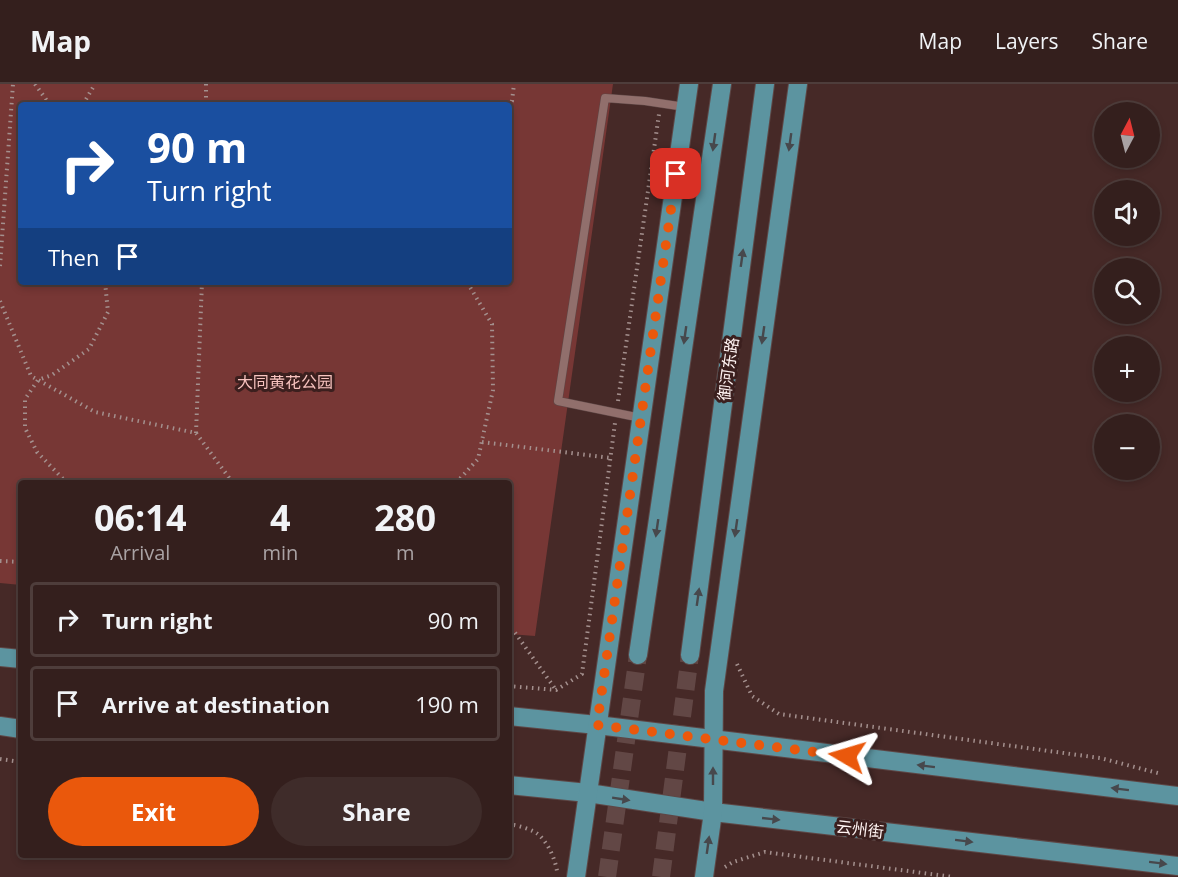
<!DOCTYPE html>
<meta charset="utf-8">
<style>
body{margin:0;font-family:"Open Sans","Noto Sans SC",sans-serif;background:#3f2c2a;color:#f1f3f6;height:100vh;display:flex;flex-direction:column;font-size:22px;white-space:nowrap}
*{box-sizing:border-box;margin:0}
p{font-size:20px;color:#a9a2a4}
.icon{flex:none;width:33px;height:33px;fill:none;stroke:currentColor;stroke-width:2;stroke-linecap:round;stroke-linejoin:round}
.map{position:relative;flex:1;overflow:hidden}
.drawer{position:absolute;left:18px;top:396px;width:494px;height:378px;display:flex;flex-direction:column;background:#341f1d;border-radius:6px;box-shadow:0 3px 9px #0003,0 0 0 2px #4e3d3b}
.drawer>*{flex:none}
.hud{position:absolute;left:18px;top:18px;width:494px;height:183px;border-radius:6px;box-shadow:0 3px 9px #0003,0 0 0 2px #4e3d3b;background:#1a4fa0;color:#fff;overflow:hidden}
.needle{width:39px;rotate:7deg}
.controls{position:absolute;left:1094px;top:18px;display:grid;gap:12px}
.controls a{display:grid;place-items:center;width:66px;height:66px;border-radius:50%;background:#341f1d;box-shadow:0 3px 9px #0003,0 0 0 2px #4e3d3b;font-size:30px}
.pin{position:absolute;display:grid;place-items:center;width:51px;height:51px;color:#fff;margin:-26px;border-radius:12px;box-shadow:0 3px 9px #0006}
.me{position:absolute;width:66px;margin:-33px;rotate:277deg;stroke-linejoin:round;filter:drop-shadow(0 0 4px #0008)}
.turn{display:flex;align-items:center;gap:21px;height:126px;padding:0 30px;font-size:27px}
.turn .icon{width:78px;height:78px;stroke-width:2.5}
.turn b{display:block;font-size:42px;line-height:51px}
.then{display:flex;align-items:center;height:57px;padding:0 30px;background:#0003;gap:12px;font-size:22px}
.eta{display:flex;justify-content:space-evenly;align-items:center;height:102px;text-align:center}
.eta b{font-size:36px;font-weight:700;line-height:42px}
.button{display:flex;gap:12px;margin-top:auto;padding:12px 30px}
.button a{flex:1;height:69px;border-radius:36px;background:#ea580c;color:#fff;font-size:24px;font-weight:700;line-height:69px;text-align:center}
.button a+a{background:#3f2c2a;color:#f1f3f6}
ul{padding:0;list-style:none}
li{display:flex;align-items:center;gap:18px;height:75px;margin:0 12px 9px;padding:0 18px;border:3px solid #4e3d3b;border-radius:6px}
li div{flex:1}
li b{display:block;font-size:22px}
li em{font-style:normal}
header{display:flex;align-items:center;gap:36px;box-sizing:border-box;height:84px;padding:0 30px;background:#341f1d;border-bottom:2px solid #4e3d3b}
header strong{font-size:28px}
nav{display:flex;gap:33px;margin-inline-start:auto;font-size:21px}
.map>svg:first-child{display:block}
.green{fill:#773735;fill-rule:evenodd}
.lines{fill:none;stroke-linecap:round;stroke-linejoin:round}
.primary-tunnel{stroke:#624745;stroke-width:18;stroke-dasharray:18 9;stroke-linecap:butt}
.service-casing{stroke:#5e4746;stroke-width:9}
.primary-casing{stroke:#5e4746;stroke-width:20}
.path{stroke:#a4908e;stroke-width:4;stroke-dasharray:1.5 4.5;stroke-linecap:butt}
.service{stroke:#916f6c;stroke-width:8}
.primary{stroke:#5c94a0;stroke-width:18}
.oneway{fill:#47484c}
.route{stroke:#ea580c;stroke-width:10;stroke-dasharray:0 18}
.labels{text-anchor:middle;stroke-width:6;stroke-linejoin:round;paint-order:stroke}
.street-label{font-size:16px;fill:#fef2f1;stroke:#3b1f1e}
.park-label{font-size:16px;fill:#f8c3bf;stroke:#3b1f1e}
</style>
<header>
<strong>Map</strong>
<nav><a>Map</a><a>Layers</a><a>Share</a></nav>
</header>
<div class="map">
<svg width="1178" height="793" viewBox="0 0 1178 793">
<rect width="100%" height="100%" fill="#462927"/>
<path class="green" d="M0,0H613L535,552L509,550L508,399H21V501L0,499ZM21,21H508V198H21Z"/>
<g class="lines">
<g class="primary-tunnel">
<polyline points="607,793 638,571"/>
<polyline points="661,793 690,571"/>
</g>
<defs>
<polyline id="service" points="641,334 558,317 605,14 645,17 685,23"/>
<g id="primary">
<polyline points="638,571 722,0"/>
<polyline points="690,571 765,0"/>
<polyline points="0,573 21,575"/>
<polyline points="508,632 597,641 1178,712"/>
<polyline points="0,642 21,645"/>
<polyline points="508,701 588,709 713,728 1178,782"/>
<polyline points="576,793 689,0"/>
<polyline points="704,793 713,728 714,607 798,0"/>
</g>
</defs>
<use href="#service" class="service-casing"/>
<use href="#primary" class="primary-casing"/>
<g class="path">
<polyline points="35,0 50,21"/>
<polyline points="206,0 206,21"/>
<polyline points="85,21 85,17 95,0"/>
<polyline points="508,22 512,17 514,0"/>
<polyline points="0,182 13,0"/>
<polyline points="0,217 31,292 95,328 196,349 233,399"/>
<polyline points="618,317 659,30"/>
<polyline points="196,349 202,198"/>
<polyline points="482,358 611,374"/>
<polyline points="67,399 37,368 25,344 25,315 38,296 52,291 89,265 108,228 105,198"/>
<polyline points="456,399 478,375 493,306 492,240 467,198"/>
<polyline points="0,477 21,478"/>
<polyline points="508,539 556,606"/>
<polyline points="737,580 752,612 779,630 1100,674 1158,689"/>
<polyline points="508,602 556,606 582,590 615,339"/>
<polyline points="0,675 21,678"/>
<path d="M508,740C517,741 535,746 540,752C549,761 555,775 557,787"/>
<polyline points="725,783 733,778 765,768 953,793"/>
</g>
<use href="#service" class="service"/>
<use href="#primary" class="primary"/>
</g>
<defs><path id="oneway-solid" d="M-6-.8H1V-3.2L6.5 0L1 3.2V.8H-6Z" transform="scale(1.5)"/></defs>
<g class="oneway">
<use href="#oneway-solid" transform="translate(714 58) rotate(98)"/>
<use href="#oneway-solid" transform="translate(790 58) rotate(98)"/>
<use href="#oneway-solid" transform="translate(742 174) rotate(-82)"/>
<use href="#oneway-solid" transform="translate(685 251) rotate(98)"/>
<use href="#oneway-solid" transform="translate(763 251) rotate(98)"/>
<use href="#oneway-solid" transform="translate(657 444) rotate(98)"/>
<use href="#oneway-solid" transform="translate(736 444) rotate(98)"/>
<use href="#oneway-solid" transform="translate(698 513) rotate(-82)"/>
<use href="#oneway-solid" transform="translate(926 682) rotate(-173)"/>
<use href="#oneway-solid" transform="translate(713 692) rotate(-90)"/>
<use href="#oneway-solid" transform="translate(1120 705) rotate(-173)"/>
<use href="#oneway-solid" transform="translate(621 715) rotate(9)"/>
<use href="#oneway-solid" transform="translate(771 735) rotate(6)"/>
<use href="#oneway-solid" transform="translate(964 757) rotate(7)"/>
<use href="#oneway-solid" transform="translate(708 761) rotate(-82)"/>
<use href="#oneway-solid" transform="translate(1158 779) rotate(7)"/>
</g>
<g class="lines">
<polyline class="route" points="676,90 597,641 847,672"/>
</g>
<g class="labels">
<g class="street-label">
<text transform="translate(728 285) rotate(-82)" y="6">御河东路</text>
<text transform="translate(860 745) rotate(7)" y="6">云州街</text>
</g>
<g class="park-label">
<text x="285" y="304">大同黄花公园</text>
</g>
</g>
</svg>
<div class="controls">
<a><svg class="needle" viewBox="-14 -14 28 28"><path d="M0-13l5 13h-10z" fill="#e53935"/><path d="M0 13l5-13h-10z" fill="#a9a2a4"/></svg></a>
<a><svg class="icon" aria-label="sound" viewBox="0 0 24 24"><path d="M4 9h4l5-4v14l-5-4H4zM17 9q2 3 0 6"/></svg></a>
<a><svg class="icon" aria-label="search" viewBox="0 0 24 24"><circle cx="10" cy="10" r="6"/><path d="M15 15l6 6"/></svg></a>
<a>+</a>
<a>−</a>
</div>
<div class="pin" style="left:676px;top:90px;background:#d93025"><svg class="icon" aria-label="arrive" viewBox="0 0 24 24"><path d="M6 21V4h12l-3 4 3 4H6"/></svg></div>
<svg class="me" style="left:847px;top:672px" viewBox="-20 -20 40 40"><path d="M0-17L14 15 0 8-14 15z" fill="#ea580c" stroke="#fff" stroke-width="4"/></svg>
<div class="hud">
<div class="turn"><svg class="icon" aria-label="right" viewBox="0 0 24 24"><path d="M7 20v-9h11M14 6l5 5-5 5"/></svg><div><b>90 m</b>Turn right</div></div>
<div class="then">Then<svg class="icon" aria-label="arrive" viewBox="0 0 24 24"><path d="M6 21V4h12l-3 4 3 4H6"/></svg></div>
</div>
<section class="drawer">
<div class="eta">
<div><b>06:14</b><p>Arrival</p></div>
<div><b>4</b><p>min</p></div>
<div><b>280</b><p>m</p></div>
</div>
<ul>
<li><svg class="icon" aria-label="right" viewBox="0 0 24 24"><path d="M7 20v-9h11M14 6l5 5-5 5"/></svg><div><b>Turn right</b></div><em>90 m</em></li>
<li><svg class="icon" aria-label="arrive" viewBox="0 0 24 24"><path d="M6 21V4h12l-3 4 3 4H6"/></svg><div><b>Arrive at destination</b></div><em>190 m</em></li>
</ul>
<div class="button"><a>Exit</a><a>Share</a></div>
</section>
</div>
